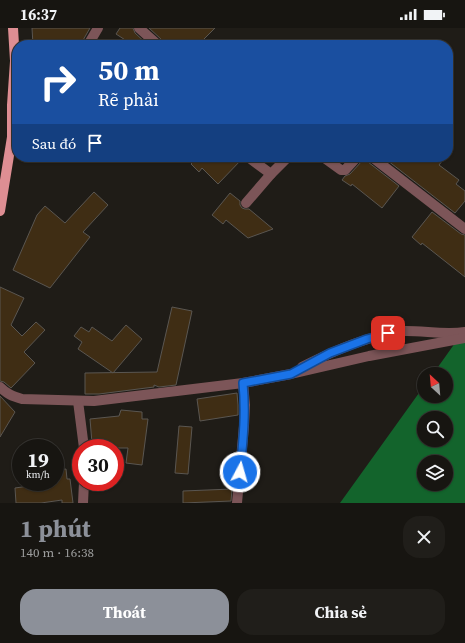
<!DOCTYPE html>
<html lang="vi">
<meta charset="utf-8">
<style>
body{margin:0;font-family:"Source Serif 4",serif;background:#201e1a;color:#f1f3f6;height:100vh;display:flex;flex-direction:column;font-size:15px;white-space:nowrap}
*{box-sizing:border-box;margin:0}
p{font-size:13px;color:#9e9f9f}
.icon{flex:none;width:22px;height:22px;fill:none;stroke:currentColor;stroke-width:2;stroke-linecap:round;stroke-linejoin:round}
.map{position:relative;height:475px;overflow:hidden}
.drawer{display:flex;flex-direction:column;background:#171511;flex:1}
.drawer>*{flex:none}
.banner{position:absolute;left:12px;top:12px;width:441px;height:122px;border-radius:16px;box-shadow:0 1px 3px #0004,0 0 0 1px #363431;background:#1a4fa0;color:#fff;overflow:hidden}
.needle{width:26px;rotate:334deg}
.fabs{position:absolute;left:417px;top:339px;display:grid;gap:8px}
.fabs a{display:grid;place-items:center;width:36px;height:36px;border-radius:50%;background:#171511;box-shadow:0 1px 3px #0004,0 0 0 1px #363431;font-size:20px}
.speed{position:absolute;left:12px;top:411px;display:flex;gap:8px;font-size:20px;font-weight:700;text-align:center}
.speed>*{display:grid;place-content:center;width:52px;height:52px;border-radius:50%;background:#171511;box-shadow:0 1px 3px #0004,0 0 0 1px #363431;line-height:1}
.speed small{font-size:10px;font-weight:400}
.speed .limit{border:6px solid #d22;background:#fff;color:#111}
.pin{position:absolute;display:grid;place-items:center;width:34px;height:34px;color:#fff;margin:-17px;border-radius:8px;box-shadow:0 2px 6px #0006}
.me{position:absolute;width:44px;margin:-22px;rotate:6deg;stroke-linejoin:round;filter:drop-shadow(0 0 3px #0008)}
.turn{display:flex;align-items:center;gap:14px;height:84px;padding:0 20px;font-size:18px}
.turn .icon{width:52px;height:52px;stroke-width:2.5}
.turn b{display:block;font-size:28px;line-height:34px}
.then{display:flex;align-items:center;height:38px;padding:0 20px;background:#0003;gap:8px;font-size:15px}
.round{display:grid;place-items:center;flex:none;width:42px;height:42px;border-radius:16px;background:#201e1a}
.overview{display:flex;align-items:center;justify-content:space-between;height:68px;padding:0 20px}
h1{font-size:24px;font-weight:700;line-height:30px;color:#8c9099}
.button{display:flex;gap:8px;margin-top:auto;padding:8px 20px}
.button a{flex:1;height:46px;border-radius:16px;background:#8c9099;color:#fff;font-size:16px;font-weight:700;line-height:46px;text-align:center}
.button a+a{background:#201e1a;color:#f1f3f6}
.status{display:flex;justify-content:space-between;align-items:center;height:28px;padding:0 20px;background:#171511;direction:ltr}
.status svg{height:11px;fill:currentColor}
.map>svg:first-child{display:block}
.forest{fill:#13642c;fill-rule:evenodd}
.building{fill:#3f2d14;stroke:#5a5651}
.lines{fill:none;stroke-linecap:round;stroke-linejoin:round}
.minor{stroke:#7c5558;stroke-width:10}
.major{stroke:#de8e93;stroke-width:10}
.route-casing{stroke:#114b97;stroke-width:10}
.route{stroke:#1a73e8;stroke-width:7}
</style>
<div class="status"><b>16:37</b><svg viewBox="0 0 49 12"><path d="M0 12V9h3v3zM5 12V6h3v6zM10 12V3h3v9zM15 12V0h3v12zM26 1h20v11H26zM47 4h2v5h-2z"/></svg></div>
<div class="map">
<svg width="465" height="475" viewBox="0 0 465 475">
<rect width="100%" height="100%" fill="#1f1c17"/>
<path class="forest" d="M465,301V475H340L424,358V368H446V346H433ZM424,390H446V412H424ZM424,434H446V456H424Z"/>
<g class="building">
<polygon points="32,0 90,0 82,14 82,17 33,17"/>
<polygon points="120,0 133,0 135,5 148,17 133,17 116,6"/>
<polygon points="149,0 215,0 198,17 164,17 162,12"/>
<polygon points="198,129 242,129 242,131 218,156 202,140 199,144 191,136"/>
<polygon points="363,129 366,129 368,134 399,158 382,180 352,156 351,158 342,152 345,148 350,146 362,133"/>
<polygon points="383,129 437,129 442,133 439,137 459,152 456,156 465,163 465,173 455,185"/>
<polygon points="94,164 108,177 83,204 90,209 50,260 13,242 37,187 45,178 65,195"/>
<polygon points="230,165 240,173 240,177 242,180 245,181 249,181 273,201 248,210 226,192 223,196 212,187"/>
<polygon points="432,184 461,206 465,207 465,249 422,215 421,217 412,209"/>
<polygon points="0,259 24,270 11,297 22,308 36,294 45,302 24,324 35,335 11,360 4,354 0,353"/>
<polygon points="172,279 192,283 176,357 159,359 154,357 154,359 99,366 85,366 85,345 157,344"/>
<polygon points="126,297 142,311 113,345 78,321 82,314 74,308 81,299 89,304 92,299 112,313"/>
<polygon points="237,365 238,377 238,387 200,393 197,371"/>
<polygon points="0,368 15,384 0,409"/>
<polygon points="121,382 142,384 142,391 148,391 142,437 126,435 128,420 102,420 102,414 92,415 90,391 119,388"/>
<polygon points="179,398 192,399 188,446 175,445"/>
<polygon points="66,441 67,451 70,451 73,475 62,475 62,472 41,475 16,475 15,460 29,458 28,454 55,454 55,442"/>
<polygon points="232,461 231,473 183,475 183,463"/>
</g>
<g class="lines">
<g class="minor">
<polyline points="139,0 158,17"/>
<polyline points="88,17 98,0"/>
<polyline points="248,129 271,146 288,129"/>
<polyline points="323,129 341,142 345,142 357,129"/>
<polyline points="372,129 465,201"/>
<polyline points="246,175 271,146"/>
<path d="M302,339C327,326 351,315 379,308C388,305 397,303 406,303C426,303 446,307 465,304"/>
<path d="M0,359C7,366 12,368 22,371L94,373L243,355L291,346L369,328L465,310"/>
<polyline points="78,373 84,420"/>
<polyline points="83,475 84,454"/>
<polyline points="237,475 244,398 245,377 243,355"/>
</g>
<polyline class="major" points="0,183 12,109 12,77 15,33 13,0"/>
</g>
<g class="lines">
<defs>
<path id="route" d="M240,444C243,413 246,386 243,355L291,346L330,325L367,311L388,305"/>
</defs>
<use href="#route" class="route-casing"/>
<use href="#route" class="route"/>
</g>
</svg>
<div class="fabs">
<a><svg class="needle" viewBox="-14 -14 28 28"><path d="M0-13l5 13h-10z" fill="#e53935"/><path d="M0 13l5-13h-10z" fill="#9e9f9f"/></svg></a>
<a><svg class="icon" aria-label="search" viewBox="0 0 24 24"><circle cx="10" cy="10" r="6"/><path d="M15 15l6 6"/></svg></a>
<a><svg class="icon" aria-label="layers" viewBox="0 0 24 24"><path d="M12 4l9 5-9 5-9-5zM3 14l9 5 9-5"/></svg></a>
</div>
<div class="speed"><div>19<small>km/h</small></div><div class="limit">30</div></div>
<div class="pin" style="left:388px;top:305px;background:#d93025"><svg class="icon" aria-label="arrive" viewBox="0 0 24 24"><path d="M6 21V4h12l-3 4 3 4H6"/></svg></div>
<svg class="me" style="left:240px;top:444px" viewBox="-20 -20 40 40"><circle r="17" fill="#1a73e8" stroke="#fff" stroke-width="3"/><path d="M0-11L8 9 0 5-8 9z" fill="#fff"/></svg>
<div class="banner">
<div class="turn"><svg class="icon" aria-label="right" viewBox="0 0 24 24"><path d="M7 20v-9h11M14 6l5 5-5 5"/></svg><div><b>50 m</b>Rẽ phải</div></div>
<div class="then">Sau đó<svg class="icon" aria-label="arrive" viewBox="0 0 24 24"><path d="M6 21V4h12l-3 4 3 4H6"/></svg></div>
</div>
</div>
<section class="drawer">
<div class="overview"><div><h1>1 phút</h1><p>140 m · 16:38</p></div><a class="round"><svg class="icon" aria-label="close" viewBox="0 0 24 24"><path d="M6 6l12 12M18 6L6 18"/></svg></a></div>
<div class="button"><a>Thoát</a><a>Chia sẻ</a></div>
</section>
